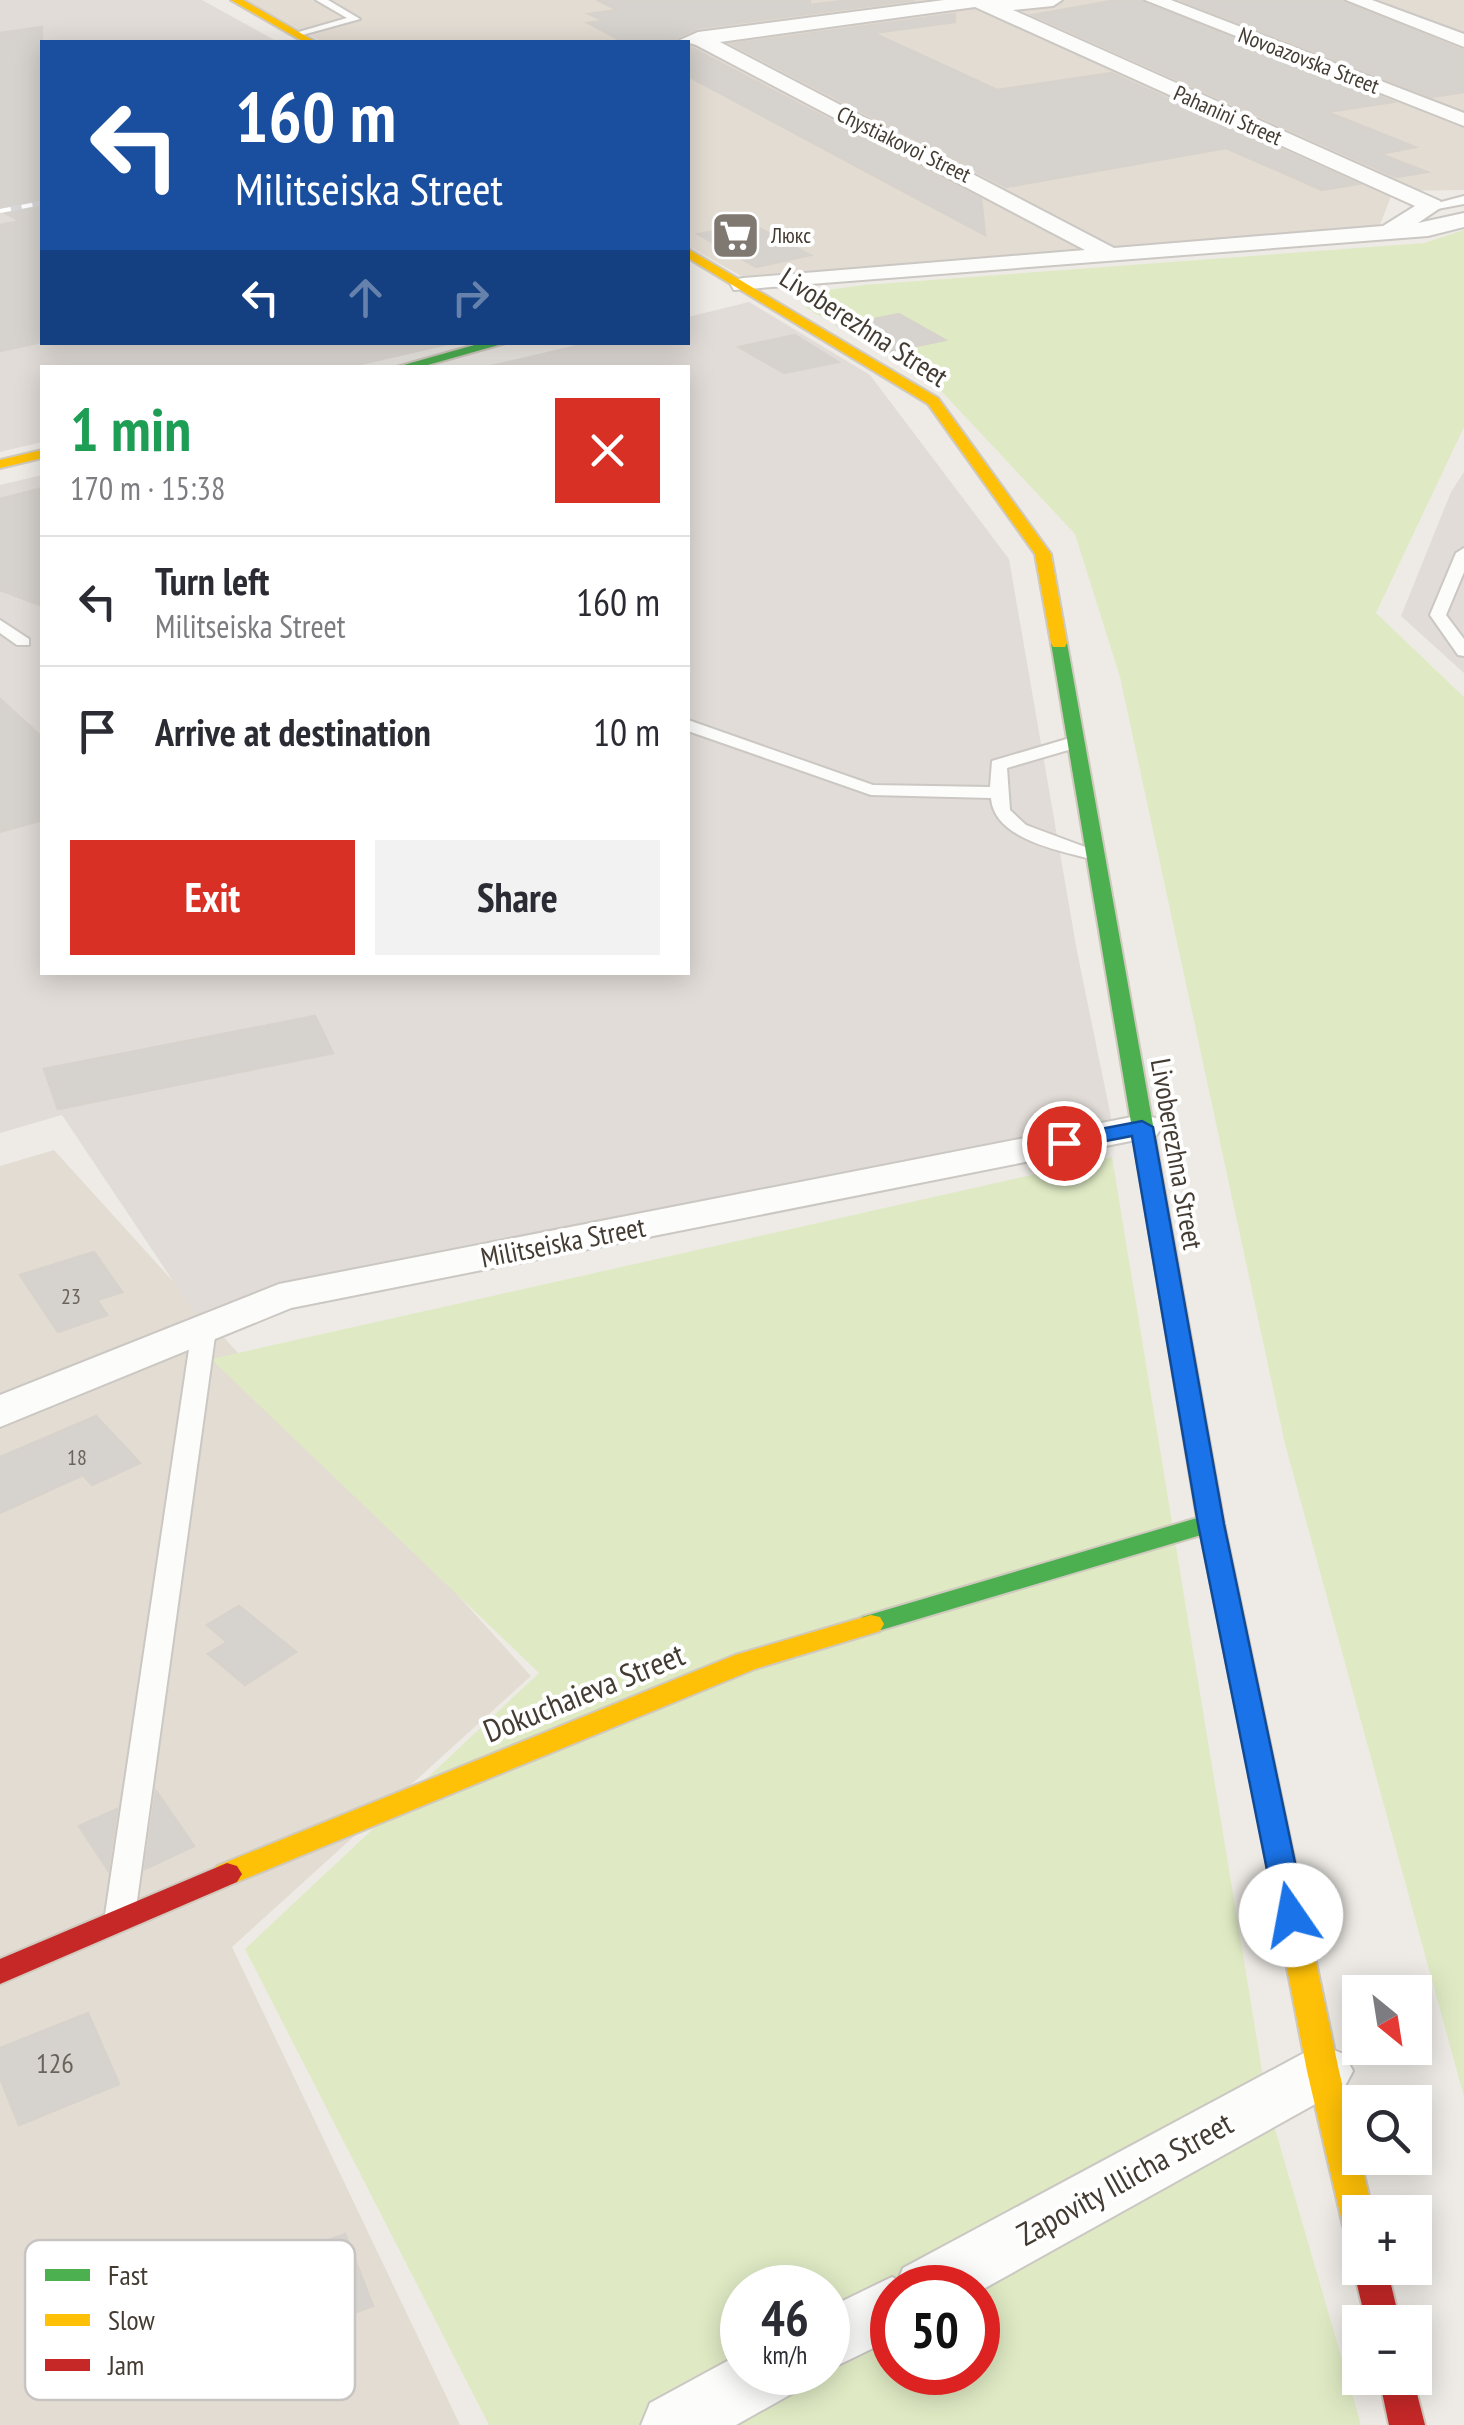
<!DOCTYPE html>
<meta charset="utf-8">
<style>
body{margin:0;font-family:"PT Sans Narrow",sans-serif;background:#f2f2f3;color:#2b2b33;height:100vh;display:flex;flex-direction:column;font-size:38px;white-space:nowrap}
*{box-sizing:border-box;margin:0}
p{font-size:32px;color:#7c7c81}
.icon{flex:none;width:55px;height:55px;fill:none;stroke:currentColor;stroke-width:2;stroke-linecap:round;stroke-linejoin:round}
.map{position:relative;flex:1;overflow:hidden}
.details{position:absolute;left:40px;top:365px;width:650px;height:610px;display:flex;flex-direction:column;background:#fff;border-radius:0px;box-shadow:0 5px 25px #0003}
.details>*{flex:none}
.banner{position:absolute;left:40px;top:40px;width:650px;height:305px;border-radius:0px;box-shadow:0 5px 25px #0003;background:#1a4fa0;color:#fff;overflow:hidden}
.needle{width:65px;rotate:150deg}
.fabs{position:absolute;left:1342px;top:1975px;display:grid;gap:20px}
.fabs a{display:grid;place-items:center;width:90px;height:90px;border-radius:0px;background:#fff;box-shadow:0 5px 25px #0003;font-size:50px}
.speed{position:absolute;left:720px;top:2265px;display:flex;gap:20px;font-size:50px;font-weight:700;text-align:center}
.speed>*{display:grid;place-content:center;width:130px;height:130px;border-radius:50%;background:#fff;box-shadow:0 5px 25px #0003;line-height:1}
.speed small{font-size:25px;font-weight:400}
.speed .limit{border:15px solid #d22;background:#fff;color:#111}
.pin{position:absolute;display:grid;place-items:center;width:85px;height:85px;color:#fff;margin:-42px;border:5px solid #fff;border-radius:50%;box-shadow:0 2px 10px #0007}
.me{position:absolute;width:110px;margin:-55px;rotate:348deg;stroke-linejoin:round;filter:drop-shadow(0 0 8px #0008)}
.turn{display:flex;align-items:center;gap:35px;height:210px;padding:0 30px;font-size:45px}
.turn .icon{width:130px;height:130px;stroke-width:2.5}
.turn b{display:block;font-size:70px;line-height:85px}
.lanes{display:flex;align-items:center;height:95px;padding:0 30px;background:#0003;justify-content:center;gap:50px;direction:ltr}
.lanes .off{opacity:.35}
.round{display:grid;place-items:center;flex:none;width:105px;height:105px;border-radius:0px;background:#f2f2f3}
.head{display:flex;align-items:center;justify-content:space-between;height:170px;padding:0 30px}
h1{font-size:60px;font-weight:800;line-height:75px;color:#1e9e55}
.cta{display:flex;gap:20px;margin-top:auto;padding:20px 30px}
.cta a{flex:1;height:115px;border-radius:0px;background:#d93025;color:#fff;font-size:40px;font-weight:800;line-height:115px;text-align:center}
.cta a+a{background:#f2f2f3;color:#2b2b33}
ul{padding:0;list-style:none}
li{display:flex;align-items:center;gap:30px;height:130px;padding:0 30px;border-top:2px solid #e1e1e2}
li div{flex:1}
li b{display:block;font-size:38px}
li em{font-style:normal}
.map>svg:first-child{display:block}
.residential{fill:#e3dcd3}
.industrial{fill:#e1dcd7}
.green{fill:#dfeac4;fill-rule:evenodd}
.building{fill:#d6d2cd;stroke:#d7d2cc;stroke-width:2.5}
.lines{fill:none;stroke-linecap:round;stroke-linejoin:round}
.lane-casing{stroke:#cbc7c2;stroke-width:4}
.street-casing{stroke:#cbc7c2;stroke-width:4}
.fast-casing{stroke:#d0c9be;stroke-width:4}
.slow-casing{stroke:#d0c9be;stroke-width:4}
.jam-casing{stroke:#d0c9be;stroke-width:4}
.lane{fill:#fcfcfb;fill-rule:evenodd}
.street{fill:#fcfcfb;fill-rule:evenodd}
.fast{fill:#4caf50;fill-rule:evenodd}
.slow{fill:#ffc107;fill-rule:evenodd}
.jam{fill:#c62828;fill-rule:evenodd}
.rail-casing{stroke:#d8d7d7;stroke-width:5}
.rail{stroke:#fff;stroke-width:4;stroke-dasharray:11;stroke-linecap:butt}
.route{fill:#1a73e8;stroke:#114b97;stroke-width:2.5}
.labels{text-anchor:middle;stroke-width:8;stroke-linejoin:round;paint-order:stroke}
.far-street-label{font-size:22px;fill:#443c33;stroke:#fff}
.far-poi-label{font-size:22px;fill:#443c33;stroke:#fff;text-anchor:start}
.number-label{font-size:22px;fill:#6a635b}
.street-label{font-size:28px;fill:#443c33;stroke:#fff}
.near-number-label{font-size:28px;fill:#6a635b}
.near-street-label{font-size:32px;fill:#443c33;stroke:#fff}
.key{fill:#fff;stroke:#c7c4c2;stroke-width:2.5}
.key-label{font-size:28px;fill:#443c33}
</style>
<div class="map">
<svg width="1464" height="2425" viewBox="0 0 1464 2425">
<rect width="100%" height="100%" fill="#eeebe6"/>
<g class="residential">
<polygon points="246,0 1464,0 1464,190 1393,191 1378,230 741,276 688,246 688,42 322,42"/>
<polygon points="54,1150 531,1676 232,1947 460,2425 0,2425 0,1166"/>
</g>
<g class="industrial">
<polygon points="0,0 202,0 278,42 42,42 42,342 457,343 353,367 42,368 42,442 0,452"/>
<polygon points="749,302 870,375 1009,559 1077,951 1112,1122 197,1317 62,1115 0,1133 0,485 42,475 42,972 688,972 688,368 482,367 585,343 688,342 688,317"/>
<polygon points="1464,472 1464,673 1401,616 1451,492"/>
</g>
<g class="green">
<polygon points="1464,230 1464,427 1376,613 1464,697 1464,2097 1285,1444 1120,677 1075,534 928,377 806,308 812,292 864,285 1424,243"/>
<path d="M1112,1157L1267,2101L1361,2425H489L245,1949L539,1673L211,1359ZM742,2288H828V2372H742ZM892,2288H978V2372H892Z"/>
</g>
<g class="building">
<polygon points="597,0 810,0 810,5 850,0 915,0 698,28 678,37 678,42 624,42 588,23 604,21 589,14 617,10"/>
<polygon points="1117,0 1141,0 1393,102 1327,112 1415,147 1380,154 1427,172 1396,177 1033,15"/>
<polygon points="1181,0 1342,0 1464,51 1464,92 1432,97"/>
<polygon points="955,14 955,22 873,33 997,90 1111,73 1358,184 1322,190 1226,148 1006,187 732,44"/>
<polygon points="42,27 42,342 0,351 0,225 20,221 0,210 0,33"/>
<polygon points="688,46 981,199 985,235 688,76"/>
<polygon points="752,224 810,255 756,267 698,234"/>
<polygon points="899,314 945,340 883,353 839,326"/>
<polygon points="795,335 838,362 784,373 739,347"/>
<polygon points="42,488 42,606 0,590 0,499"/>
<polygon points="0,699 42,737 42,820 0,832"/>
<polygon points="315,1016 333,1053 58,1109 44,1069"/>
<polygon points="94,1252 122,1292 97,1300 107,1315 58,1332 20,1275"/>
<polygon points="96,1416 140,1463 92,1485 83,1475 0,1513 0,1457"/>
<polygon points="239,1606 296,1652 245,1685 208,1654 227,1642 207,1625"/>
<polygon points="156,1791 194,1846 145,1869"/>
<polygon points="117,1809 108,1870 79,1826"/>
<polygon points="88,2013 119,2084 19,2125 0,2078 0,2048"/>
<polygon points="345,2234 373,2306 288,2337 263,2264"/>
</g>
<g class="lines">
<defs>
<g id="lane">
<polygon points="316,0 328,0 360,19 295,37 295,33 347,18"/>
<polygon points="1464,196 1464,204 1432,210 1426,206"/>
<polygon points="1464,548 1464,572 1446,615 1464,639 1464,656 1458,655 1430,615 1456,553"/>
<polygon points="0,620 29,639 29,645 17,645 0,633"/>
<path d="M688,720L873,785L990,787L992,761L1070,738H1082V746L1007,768L1010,810L1026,825L1104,854L1095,860C1062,851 994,840 991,798L871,795L688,731Z"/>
<polygon points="204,1322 216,1329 135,1915 131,1923 120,1927 109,1923 105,1915 192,1329"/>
</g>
<g id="street">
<path d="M944,0H1062L1053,6L1013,10L1440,201L1443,206L1418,223L1464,213V227L1428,236L734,290L731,285L734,280L743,278L1085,250L696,45L680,40L698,32ZM975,7L1415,206L1383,226L1114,248L720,42Z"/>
<polygon points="1145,0 1171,0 1464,113 1464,126"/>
<polygon points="1346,0 1372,0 1464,34 1464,47"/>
<polygon points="1142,1115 1156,1118 1162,1127 1156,1136 291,1308 0,1427 0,1395 279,1284"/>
<polygon points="1323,2046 1344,2054 1353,2071 1344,2088 978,2292 978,2288 892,2288 892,2339 828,2370 828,2308 892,2277 898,2280 903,2268 1302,2054"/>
<polygon points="742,2353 742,2372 803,2372 793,2393 736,2425 641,2425 650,2403"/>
</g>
<g id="fast">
<polygon points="485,342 509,342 417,368 393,368"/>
<polygon points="1059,638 1067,643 1224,1523 1287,1824 1283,1832 1273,1835 1263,1832 1259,1824 1201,1535 871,1633 862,1631 858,1624 862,1617 1197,1518 1051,643"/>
</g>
<g id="slow">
<polygon points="231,0 243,0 316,42 304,42"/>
<polygon points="688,249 938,398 1051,554 1067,643 1065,647 1053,647 1051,643 1035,554 928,404 688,258"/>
<polygon points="42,450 42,458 0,468 0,460"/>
<polygon points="871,1615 880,1617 884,1624 880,1631 755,1669 237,1882 227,1885 217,1882 212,1874 217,1866 735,1655"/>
<polygon points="1273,1813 1283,1816 1287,1824 1339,2071 1373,2212 1360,2212 1360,2240 1348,2236 1343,2226 1307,2071 1259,1824 1263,1816"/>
</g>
<g id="jam">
<polygon points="227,1863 237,1866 242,1874 237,1882 0,1984 0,1959"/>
<polygon points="1360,2257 1360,2268 1387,2268 1400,2322 1366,2322 1353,2268"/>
<polygon points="1379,2378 1413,2378 1425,2425 1389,2425"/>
</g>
</defs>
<use href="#lane" class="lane-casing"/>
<use href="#street" class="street-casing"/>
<use href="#fast" class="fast-casing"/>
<use href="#slow" class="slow-casing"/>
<use href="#jam" class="jam-casing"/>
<use href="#lane" class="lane"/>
<use href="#street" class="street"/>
<use href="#fast" class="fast"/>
<use href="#slow" class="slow"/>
<use href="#jam" class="jam"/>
<defs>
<polyline id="rail" points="0,211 42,203"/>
</defs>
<use href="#rail" class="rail-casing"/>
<use href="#rail" class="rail"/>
</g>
<polygon class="route" points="1142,1121 1153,1127 1224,1524 1306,1915 1302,1923 1291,1927 1280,1923 1276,1915 1198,1524 1132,1136 1064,1149 1052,1143 1064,1136"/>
<defs>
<symbol id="supermarket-square" viewBox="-11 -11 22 22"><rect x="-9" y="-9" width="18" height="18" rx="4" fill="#807972" stroke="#fff"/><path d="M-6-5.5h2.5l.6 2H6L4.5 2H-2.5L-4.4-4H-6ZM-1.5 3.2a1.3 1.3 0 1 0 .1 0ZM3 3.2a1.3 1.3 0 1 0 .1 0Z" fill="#fff"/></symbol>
</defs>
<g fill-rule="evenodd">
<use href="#supermarket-square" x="708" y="208" width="55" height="55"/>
</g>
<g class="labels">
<g class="far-street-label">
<text transform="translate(1309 60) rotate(21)" y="8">Novoazovska Street</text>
<text transform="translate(1228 115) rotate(24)" y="8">Pahanini Street</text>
<text transform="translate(904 144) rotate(26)" y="8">Chystiakovoi Street</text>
</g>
<g class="far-poi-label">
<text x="771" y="243">Люкс</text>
</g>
<g class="number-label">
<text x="71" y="1304">23</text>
<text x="77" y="1465">18</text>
</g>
<g class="street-label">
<text transform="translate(864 327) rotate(33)" y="10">Livoberezhna Street</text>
<text transform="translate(1177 1154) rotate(80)" y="10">Livoberezhna Street</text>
<text transform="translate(563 1242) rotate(-11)" y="10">Militseiska Street</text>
</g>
<g class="near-number-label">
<text x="55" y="2073">126</text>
</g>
<g class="near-street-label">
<text transform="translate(584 1693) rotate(-22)" y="11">Dokuchaieva Street</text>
<text transform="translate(1125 2179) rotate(-29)" y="11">Zapovity Illicha Street</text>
</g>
</g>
<rect x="25" y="2240" width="330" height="160" rx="15" class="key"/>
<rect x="45" y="2269" width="45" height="12" fill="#4caf50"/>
<rect x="45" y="2314" width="45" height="12" fill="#ffc107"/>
<rect x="45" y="2359" width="45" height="12" fill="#c62828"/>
<g class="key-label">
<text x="108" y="2285">Fast</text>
<text x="108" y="2330">Slow</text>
<text x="108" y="2375">Jam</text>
</g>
</svg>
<div class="fabs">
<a><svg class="needle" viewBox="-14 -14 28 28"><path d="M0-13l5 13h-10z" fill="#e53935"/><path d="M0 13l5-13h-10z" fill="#7c7c81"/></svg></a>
<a><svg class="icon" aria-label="search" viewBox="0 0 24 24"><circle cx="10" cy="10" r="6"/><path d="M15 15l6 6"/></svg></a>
<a>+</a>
<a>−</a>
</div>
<div class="speed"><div>46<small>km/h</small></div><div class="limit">50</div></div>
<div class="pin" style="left:1064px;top:1143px;background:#d93025"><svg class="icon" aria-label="arrive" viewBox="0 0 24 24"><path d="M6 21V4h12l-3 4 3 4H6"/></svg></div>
<svg class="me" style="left:1291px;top:1915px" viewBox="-20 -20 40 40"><circle r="19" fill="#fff"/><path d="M0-13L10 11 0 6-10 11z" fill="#1a73e8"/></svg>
<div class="banner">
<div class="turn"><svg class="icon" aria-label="left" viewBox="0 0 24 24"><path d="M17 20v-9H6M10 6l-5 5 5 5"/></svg><div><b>160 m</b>Militseiska Street</div></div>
<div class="lanes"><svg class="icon" aria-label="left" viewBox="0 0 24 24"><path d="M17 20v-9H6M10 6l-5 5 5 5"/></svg><svg class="icon off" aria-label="ahead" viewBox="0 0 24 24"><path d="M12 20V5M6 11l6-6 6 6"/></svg><svg class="icon off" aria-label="right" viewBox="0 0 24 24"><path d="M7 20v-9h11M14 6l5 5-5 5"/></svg></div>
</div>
<section class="details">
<div class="head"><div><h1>1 min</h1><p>170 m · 15:38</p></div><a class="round" style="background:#d93025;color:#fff"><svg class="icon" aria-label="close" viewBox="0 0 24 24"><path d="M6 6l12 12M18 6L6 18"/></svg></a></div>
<ul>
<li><svg class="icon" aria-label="left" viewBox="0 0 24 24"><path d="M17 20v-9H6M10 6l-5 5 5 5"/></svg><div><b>Turn left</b><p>Militseiska Street</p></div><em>160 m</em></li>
<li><svg class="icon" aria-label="arrive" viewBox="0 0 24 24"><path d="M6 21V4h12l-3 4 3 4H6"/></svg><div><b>Arrive at destination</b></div><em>10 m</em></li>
</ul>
<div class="cta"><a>Exit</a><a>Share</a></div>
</section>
</div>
